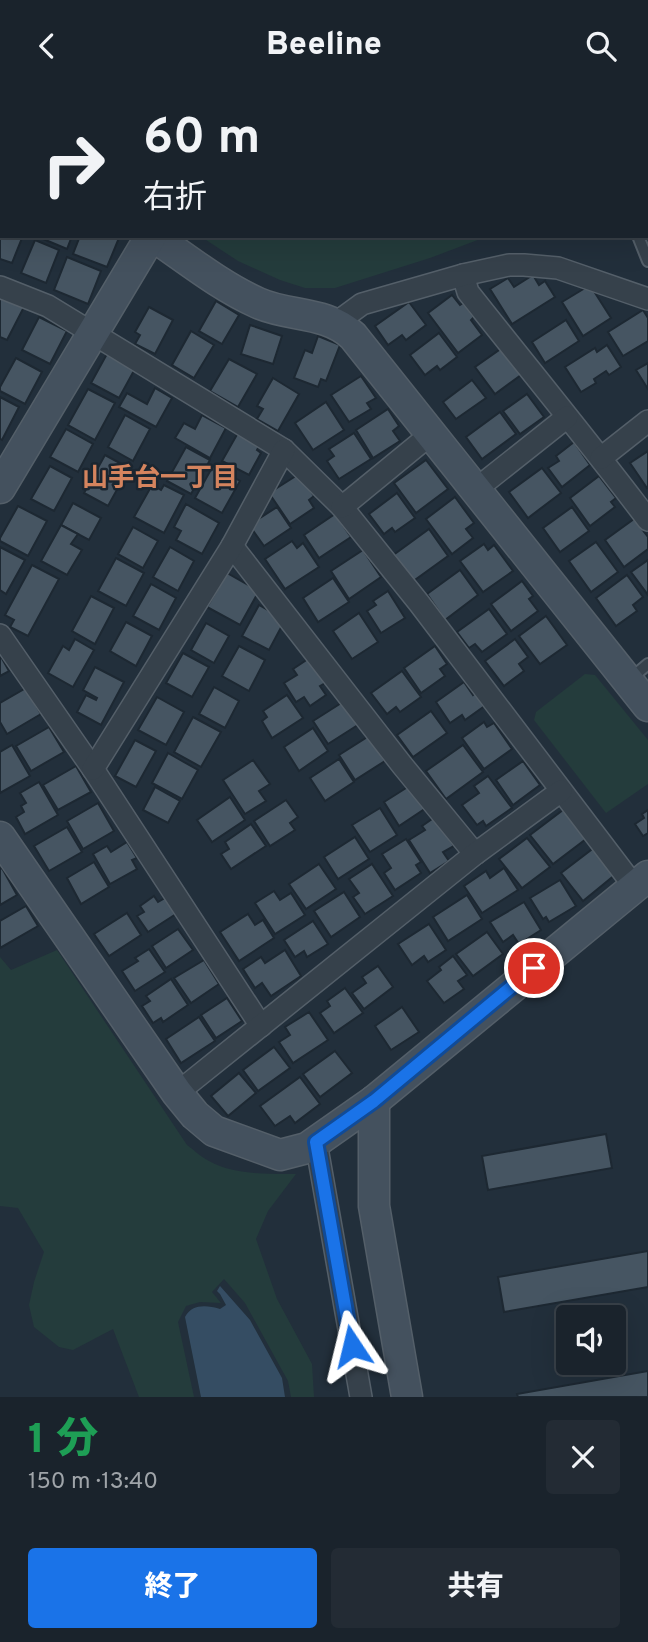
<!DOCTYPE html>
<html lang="ja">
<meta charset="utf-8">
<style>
body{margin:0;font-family:Overpass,"Noto Sans JP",sans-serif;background:#232b34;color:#f1f3f6;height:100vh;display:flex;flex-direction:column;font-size:26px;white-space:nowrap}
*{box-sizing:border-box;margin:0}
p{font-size:23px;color:#9fa4a9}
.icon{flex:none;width:38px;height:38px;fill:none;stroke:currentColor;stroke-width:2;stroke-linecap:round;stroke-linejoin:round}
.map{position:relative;height:1306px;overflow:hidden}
.drawer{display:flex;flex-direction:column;background:#1a232c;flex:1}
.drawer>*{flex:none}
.banner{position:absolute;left:0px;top:0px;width:649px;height:147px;box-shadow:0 7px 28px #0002,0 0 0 2px #384048;background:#1a232c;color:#f1f3f6;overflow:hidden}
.fabs{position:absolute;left:556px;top:1214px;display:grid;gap:14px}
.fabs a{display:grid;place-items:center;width:70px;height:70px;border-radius:7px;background:#1a232c;box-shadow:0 7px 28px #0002,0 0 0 2px #384048;font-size:35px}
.pin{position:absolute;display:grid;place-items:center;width:60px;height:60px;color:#fff;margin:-30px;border:4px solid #fff;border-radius:50%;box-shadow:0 2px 7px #0007}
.me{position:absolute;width:77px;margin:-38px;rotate:350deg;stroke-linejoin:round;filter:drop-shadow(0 0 5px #0008)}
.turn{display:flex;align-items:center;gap:24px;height:147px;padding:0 28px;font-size:32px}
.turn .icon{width:91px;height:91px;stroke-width:2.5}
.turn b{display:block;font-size:49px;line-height:60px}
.round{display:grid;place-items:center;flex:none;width:74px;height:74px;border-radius:7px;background:#232b34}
.overview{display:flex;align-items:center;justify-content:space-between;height:119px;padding:0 28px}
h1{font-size:42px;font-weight:800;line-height:52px;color:#1e9e55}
.cta{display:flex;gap:14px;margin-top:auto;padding:14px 28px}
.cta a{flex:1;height:80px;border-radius:7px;background:#1a73e8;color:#fff;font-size:28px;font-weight:800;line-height:80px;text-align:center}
.cta a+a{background:#232b34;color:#f1f3f6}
header{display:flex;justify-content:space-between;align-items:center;height:91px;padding:0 28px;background:#1a232c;font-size:32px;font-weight:800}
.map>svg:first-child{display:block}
.green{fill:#243c3c}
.water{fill:#354d63}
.building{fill:#465562;stroke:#1d2832;stroke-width:2}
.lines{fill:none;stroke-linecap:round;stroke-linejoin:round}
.lane-casing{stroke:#545f69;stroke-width:14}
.street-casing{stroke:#545f69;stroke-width:24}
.secondary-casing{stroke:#545f69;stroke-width:33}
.lane{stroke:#36414b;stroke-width:10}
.street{stroke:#36414b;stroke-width:21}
.secondary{stroke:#44515e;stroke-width:30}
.route-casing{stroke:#114b97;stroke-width:18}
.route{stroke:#1a73e8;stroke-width:12}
.labels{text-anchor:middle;stroke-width:5;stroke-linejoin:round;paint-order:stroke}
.neighbourhood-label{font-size:26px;font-weight:bold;fill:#d5845e;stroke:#1b2630}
</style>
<header><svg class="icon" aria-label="back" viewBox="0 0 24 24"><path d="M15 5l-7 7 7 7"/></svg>Beeline<svg class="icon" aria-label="search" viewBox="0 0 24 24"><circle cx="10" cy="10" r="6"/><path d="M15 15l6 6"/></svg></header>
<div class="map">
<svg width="648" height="1306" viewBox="0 0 648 1306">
<rect width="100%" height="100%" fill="#222f3b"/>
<g class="green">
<polygon points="200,145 499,145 483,147 430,167 335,197 305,197 280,189 238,170"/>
<polygon points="534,145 597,145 605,148 565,149"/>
<polygon points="585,583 595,584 648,649 648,693 606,722 534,629 536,621"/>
<path d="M57,859L187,1054C194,1059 201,1066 209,1070C234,1084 268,1083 296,1083L268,1120L256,1148L277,1208L312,1273L314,1306H291L288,1290L245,1212L224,1188L212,1201L221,1212L200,1211L186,1215L178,1231L194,1306H139L113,1238L73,1259L59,1256L34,1236L29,1214L34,1191L44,1161L18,1117L0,1115V866L11,879Z"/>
</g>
<path class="water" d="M220,1195L250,1229L282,1287L285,1306H201L185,1226C192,1213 206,1214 220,1218L226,1214L220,1203L217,1200Z"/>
<g class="building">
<polygon points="0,139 2,139 2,145 16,145 22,147 12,172 0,168"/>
<polygon points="36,145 72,145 67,158"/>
<polygon points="80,145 114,145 119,147 107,176 73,163"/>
<polygon points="35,149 59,159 46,192 21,182"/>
<polygon points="67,166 101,180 88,213 54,199"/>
<polygon points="533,184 539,194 545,190 555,206 512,233 490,198 508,187 514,196"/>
<polygon points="590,194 611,227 583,245 562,211"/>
<polygon points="0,204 24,216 7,249 0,246"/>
<polygon points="452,204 460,214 463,212 474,226 471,229 482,244 458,262 428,222"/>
<polygon points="216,210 239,224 222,253 199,240"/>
<polygon points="409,211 426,234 406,249 402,244 388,254 375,235"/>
<polygon points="149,216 173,229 155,263 135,253 140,244 135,241"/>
<polygon points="643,219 648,227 648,250 623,265 608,241"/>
<polygon points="39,226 67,240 50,273 22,259"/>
<polygon points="566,229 579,250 545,272 532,251"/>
<polygon points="250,234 282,245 273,273 241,263"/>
<polygon points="191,240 214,254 194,287 172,274"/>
<polygon points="439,242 457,266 440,279 437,275 425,284 410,264"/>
<polygon points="318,245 340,254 326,290 321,288 318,296 294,287 305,259 312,262"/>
<polygon points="607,254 621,276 609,284 606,280 594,288 596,292 581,301 565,276 595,257 597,261"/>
<polygon points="502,257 521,284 495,303 475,276"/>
<polygon points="108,261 136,276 119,307 91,292"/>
<polygon points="16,267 42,281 25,313 0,300 0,296"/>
<polygon points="229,268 257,283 238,316 210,300"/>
<polygon points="648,272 648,298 636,279"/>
<polygon points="361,285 376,307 367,312 371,318 349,331 331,304"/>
<polygon points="273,287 299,303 278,340 257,328 263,318 257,315"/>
<polygon points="472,289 486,307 456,328 443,311"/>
<polygon points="155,297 172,307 156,336 119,316 127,302 147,313"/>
<polygon points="88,298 115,312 95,349 68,334"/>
<polygon points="527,303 544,326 520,343 503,320"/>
<polygon points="0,306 19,316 2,349 0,348"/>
<polygon points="326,311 344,339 313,359 295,332"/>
<polygon points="388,318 399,335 393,340 400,350 373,367 356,339"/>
<polygon points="500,321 516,343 482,368 466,346"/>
<polygon points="125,324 150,338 133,370 108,356"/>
<polygon points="202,324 226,337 210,367 175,347 184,332 195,338"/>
<polygon points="66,338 93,353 78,381 50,366"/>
<polygon points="239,340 261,352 257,359 261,362 249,384 222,370"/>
<polygon points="354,342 371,368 339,388 327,370 334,365 329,358"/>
<polygon points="574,351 590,374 562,396 548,377 559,370 556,365"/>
<polygon points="186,356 210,369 191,403 167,390"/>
<polygon points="648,360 648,396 647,397 630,372"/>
<polygon points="105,364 129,377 108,415 84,402"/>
<polygon points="426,369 448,398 416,422 394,392"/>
<polygon points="50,375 72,387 54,420 31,408"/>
<polygon points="213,375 240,390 222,422 195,407"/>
<polygon points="542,377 561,402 528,427 509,401"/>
<polygon points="299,383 314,405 309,409 314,417 290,433 269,402"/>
<polygon points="599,385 616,407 611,411 615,416 590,435 570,407"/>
<polygon points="152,394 161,399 164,394 184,404 164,442 134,426"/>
<polygon points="397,402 415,427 395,441 392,437 384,443 369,423"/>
<polygon points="455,406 474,432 466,438 473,447 452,463 426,428"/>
<polygon points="73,412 101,427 89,449 61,434"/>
<polygon points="186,413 219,432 202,463 176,449 181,440 174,436"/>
<polygon points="18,415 47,430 28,465 0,450 0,447"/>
<polygon points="277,416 291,437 264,455 249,434"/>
<polygon points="572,416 589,440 560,461 543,437"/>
<polygon points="335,423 351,446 319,467 304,444"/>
<polygon points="634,428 648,446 648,458 624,476 605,449"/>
<polygon points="61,434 78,443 71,453 82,459 67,484 41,470"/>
<polygon points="133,436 158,450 143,477 118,463"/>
<polygon points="429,438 448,465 412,491 392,465"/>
<polygon points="292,450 297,457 303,452 319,476 285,498 265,468"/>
<polygon points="596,451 618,481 591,501 569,470"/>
<polygon points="484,453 488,459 494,454 513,480 483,501 460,470"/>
<polygon points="0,456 25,469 6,503 0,499"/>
<polygon points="170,456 194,470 178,500 153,486"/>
<polygon points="363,459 381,486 349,508 331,480"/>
<polygon points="116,467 144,482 126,515 98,500"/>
<polygon points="648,469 648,504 631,481"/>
<polygon points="32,474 59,488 28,545 10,536 14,529 5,524"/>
<polygon points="460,479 478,504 445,529 427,503"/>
<polygon points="227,482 259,500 240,534 207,516"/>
<polygon points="627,484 643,506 633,514 637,520 616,535 596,507"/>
<polygon points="333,487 349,511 318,531 303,507"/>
<polygon points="522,490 533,505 529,508 538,520 511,540 491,513"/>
<polygon points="151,493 176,507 159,539 133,525"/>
<polygon points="388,500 405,527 381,542 367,520 376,514 373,510"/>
<polygon points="91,505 114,517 95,553 72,540"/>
<polygon points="259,514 285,529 269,559 242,545"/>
<polygon points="489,518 507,543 482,561 475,553 469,557 457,541"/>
<polygon points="359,522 378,551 352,568 333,540"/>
<polygon points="546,525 567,554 540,573 519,545"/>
<polygon points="126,531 152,545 136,575 110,560"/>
<polygon points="206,532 229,545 214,572 191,559"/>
<polygon points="75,548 94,559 73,596 48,582 63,555 69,559"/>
<polygon points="515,548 528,566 519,573 524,580 504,595 485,570"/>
<polygon points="239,555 265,569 249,600 222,585"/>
<polygon points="435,555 447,573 440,578 445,585 421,602 404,577"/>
<polygon points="183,562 209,576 192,606 166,592"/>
<polygon points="0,564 9,580 0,585"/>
<polygon points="311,566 327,591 320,595 326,604 310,615 304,606 296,611 284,592 297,584 293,578"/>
<polygon points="95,576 124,591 101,634 77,621 86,604 96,609 97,607 83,599"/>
<polygon points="402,580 421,606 400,621 396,616 387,623 371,602"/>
<polygon points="464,591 473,604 477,601 486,614 465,629 462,624 450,632 436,611"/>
<polygon points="214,596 239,610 225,637 199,623"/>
<polygon points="26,597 41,623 7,643 0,631 0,612"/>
<polygon points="287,604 303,627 272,647 262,630 267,626 263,620"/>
<polygon points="157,606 184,621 166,654 138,639"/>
<polygon points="346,609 361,632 328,653 313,630"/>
<polygon points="431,620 447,642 413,666 397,644"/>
<polygon points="193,626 221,641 201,676 174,661"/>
<polygon points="484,631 487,636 494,632 512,658 484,678 462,647"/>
<polygon points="49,636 64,661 31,680 16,655"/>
<polygon points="313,637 328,660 299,680 284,656"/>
<polygon points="369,645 385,670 355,689 339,664"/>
<polygon points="135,649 156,660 136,696 115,685"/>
<polygon points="12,654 30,685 0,702 0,661"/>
<polygon points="463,654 483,681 446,708 426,680"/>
<polygon points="168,662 198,679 182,708 152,692"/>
<polygon points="339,668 354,691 325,710 310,687"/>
<polygon points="253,669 270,693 259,700 266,710 245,723 223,689"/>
<polygon points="523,670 540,694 513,714 496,689"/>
<polygon points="76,675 91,701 58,719 43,694"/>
<polygon points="488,685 512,717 486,735 483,730 477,734 462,714 479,702 474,695"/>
<polygon points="39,691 58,724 25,743 16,726 24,721 21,715 26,712 20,702"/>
<polygon points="414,692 429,715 399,735 384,711"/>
<polygon points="155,696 180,710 168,732 143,719"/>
<polygon points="230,706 245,729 212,751 197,729"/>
<polygon points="286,709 298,726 290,732 295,739 270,755 254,730"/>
<polygon points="98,712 114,740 83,758 67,730"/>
<polygon points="380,717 397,744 370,761 352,734"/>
<polygon points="563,719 586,748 553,773 530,744"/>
<polygon points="648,719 648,742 643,745 635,733 644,727 642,723"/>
<polygon points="435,726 454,755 443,761 449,770 430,782 409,749 425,739 422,735"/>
<polygon points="251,733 266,755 231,778 221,763 229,758 225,751"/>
<polygon points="67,736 82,761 49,780 34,755"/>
<polygon points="355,746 369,768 338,788 324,766"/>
<polygon points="527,747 550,776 522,797 499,768"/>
<polygon points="406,748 421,771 416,774 421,782 395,799 384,782 391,777 382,763"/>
<polygon points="127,751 137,767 132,769 137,778 110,793 93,763 107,755 111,761"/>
<polygon points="595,756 616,783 583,810 561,782"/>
<polygon points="94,771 109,796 81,813 67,787"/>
<polygon points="319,773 336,798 306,818 289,793"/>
<polygon points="372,773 393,805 365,823 353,806 359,802 349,788"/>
<polygon points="2,777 17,804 0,814 0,778"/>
<polygon points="504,777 518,799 482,822 464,795 486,780 490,787"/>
<polygon points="560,789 576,815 549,831 546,826 543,828 530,807"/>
<polygon points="274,800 280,809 291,802 305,824 275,843 255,812"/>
<polygon points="344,801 360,826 331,846 314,820"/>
<polygon points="467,804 482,828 448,850 433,826"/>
<polygon points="154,805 158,811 165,807 176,823 148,841 137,825 144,821 140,815"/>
<polygon points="524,811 541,839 519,853 513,844 503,851 490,831"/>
<polygon points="26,815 38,835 0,857 0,830"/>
<polygon points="127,822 141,844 109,865 94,843"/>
<polygon points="248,823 255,834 263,829 274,847 239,870 220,841"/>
<polygon points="313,830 328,853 307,866 304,860 295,866 284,849"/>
<polygon points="429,833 446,859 428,871 424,865 412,874 398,853"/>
<polygon points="178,838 193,859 166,877 152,855"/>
<polygon points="487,841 503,863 473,885 456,863"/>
<polygon points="149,858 165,881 135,900 122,880 138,870 135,867"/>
<polygon points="285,859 301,885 271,905 262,892 255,897 243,878 261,866 265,872"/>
<polygon points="453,865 467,884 458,890 464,898 444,912 427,890 441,879 439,876"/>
<polygon points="204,869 219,893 191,912 174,887"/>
<polygon points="378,875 393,896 364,918 352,902 366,892 362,886"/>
<polygon points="171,888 188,914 163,931 161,927 153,932 142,915 150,910 146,905"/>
<polygon points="345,897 363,922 334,942 320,922 330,915 327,910"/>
<polygon points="227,907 242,930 216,947 201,924"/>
<polygon points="402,916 419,941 391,959 375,935"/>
<polygon points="309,921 328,949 293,972 279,951 290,944 285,936"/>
<polygon points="199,926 215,950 181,972 166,948"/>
<polygon points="274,956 290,977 258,1000 243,979"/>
<polygon points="335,960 352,982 320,1006 303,983"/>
<polygon points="239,982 256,1002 228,1025 211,1005"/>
<polygon points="300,986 320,1013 295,1032 290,1025 275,1035 260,1015"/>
<polygon points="606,1043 612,1077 488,1099 482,1065"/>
<polygon points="648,1160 648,1196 504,1221 498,1186"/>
<polygon points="648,1280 648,1306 518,1306 517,1303"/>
</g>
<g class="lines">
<defs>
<g id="lane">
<polyline points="132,0 136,2"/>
<polyline points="502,2 502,0"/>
<polyline points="638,145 648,170"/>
<polyline points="629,589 648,573"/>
</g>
<g id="street">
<polyline points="0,78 2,78"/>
<path d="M463,184L468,201C528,277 590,352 648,429"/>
<polyline points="0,196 48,215 284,359 342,416 419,512 634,795"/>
<polyline points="336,232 362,213 463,184 509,174 524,174 558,177 648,208"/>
<polyline points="601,367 648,330"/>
<polyline points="475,399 567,326"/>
<polyline points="342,416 431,343"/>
<polyline points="232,455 402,674 475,763"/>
<polyline points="0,544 93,678 261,935"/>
<polyline points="93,678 232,455 284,359"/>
<polyline points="177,1002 475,763 561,700"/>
<polyline points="316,1051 361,1306"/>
</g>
<g id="secondary">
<path d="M153,145C187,168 220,195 258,212C289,226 327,220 353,245L648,615"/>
<polyline points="0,397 151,145"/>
<polyline points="0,746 177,1002 195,1024 214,1040 280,1064 307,1057 374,1010 648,785"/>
<polyline points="374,1010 374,1115 407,1306"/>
</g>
</defs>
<use href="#lane" class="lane-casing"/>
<use href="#street" class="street-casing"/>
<use href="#secondary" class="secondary-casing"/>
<use href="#lane" class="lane"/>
<use href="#street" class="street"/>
<use href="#secondary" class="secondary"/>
</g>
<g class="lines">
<defs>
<polyline id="route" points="352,1255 316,1051 374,1010 534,877"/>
</defs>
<use href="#route" class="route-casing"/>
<use href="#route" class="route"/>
</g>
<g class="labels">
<g class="neighbourhood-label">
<text x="160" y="395">山手台一丁目</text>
</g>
</g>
</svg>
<div class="fabs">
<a><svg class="icon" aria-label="sound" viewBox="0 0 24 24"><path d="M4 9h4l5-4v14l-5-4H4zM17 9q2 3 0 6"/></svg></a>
</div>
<div class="pin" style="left:534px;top:877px;background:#d93025"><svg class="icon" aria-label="arrive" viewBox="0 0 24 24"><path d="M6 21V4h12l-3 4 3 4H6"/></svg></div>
<svg class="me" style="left:352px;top:1255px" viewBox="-20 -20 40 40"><path d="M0-17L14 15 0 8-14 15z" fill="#1a73e8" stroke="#fff" stroke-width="4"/></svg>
<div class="banner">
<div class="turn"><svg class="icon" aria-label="right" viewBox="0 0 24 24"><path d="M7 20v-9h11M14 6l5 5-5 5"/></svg><div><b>60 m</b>右折</div></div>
</div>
</div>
<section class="drawer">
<div class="overview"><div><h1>1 分</h1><p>150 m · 13:40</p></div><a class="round"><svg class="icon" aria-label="close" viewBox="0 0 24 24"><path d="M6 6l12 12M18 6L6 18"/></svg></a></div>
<div class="cta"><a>終了</a><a>共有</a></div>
</section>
